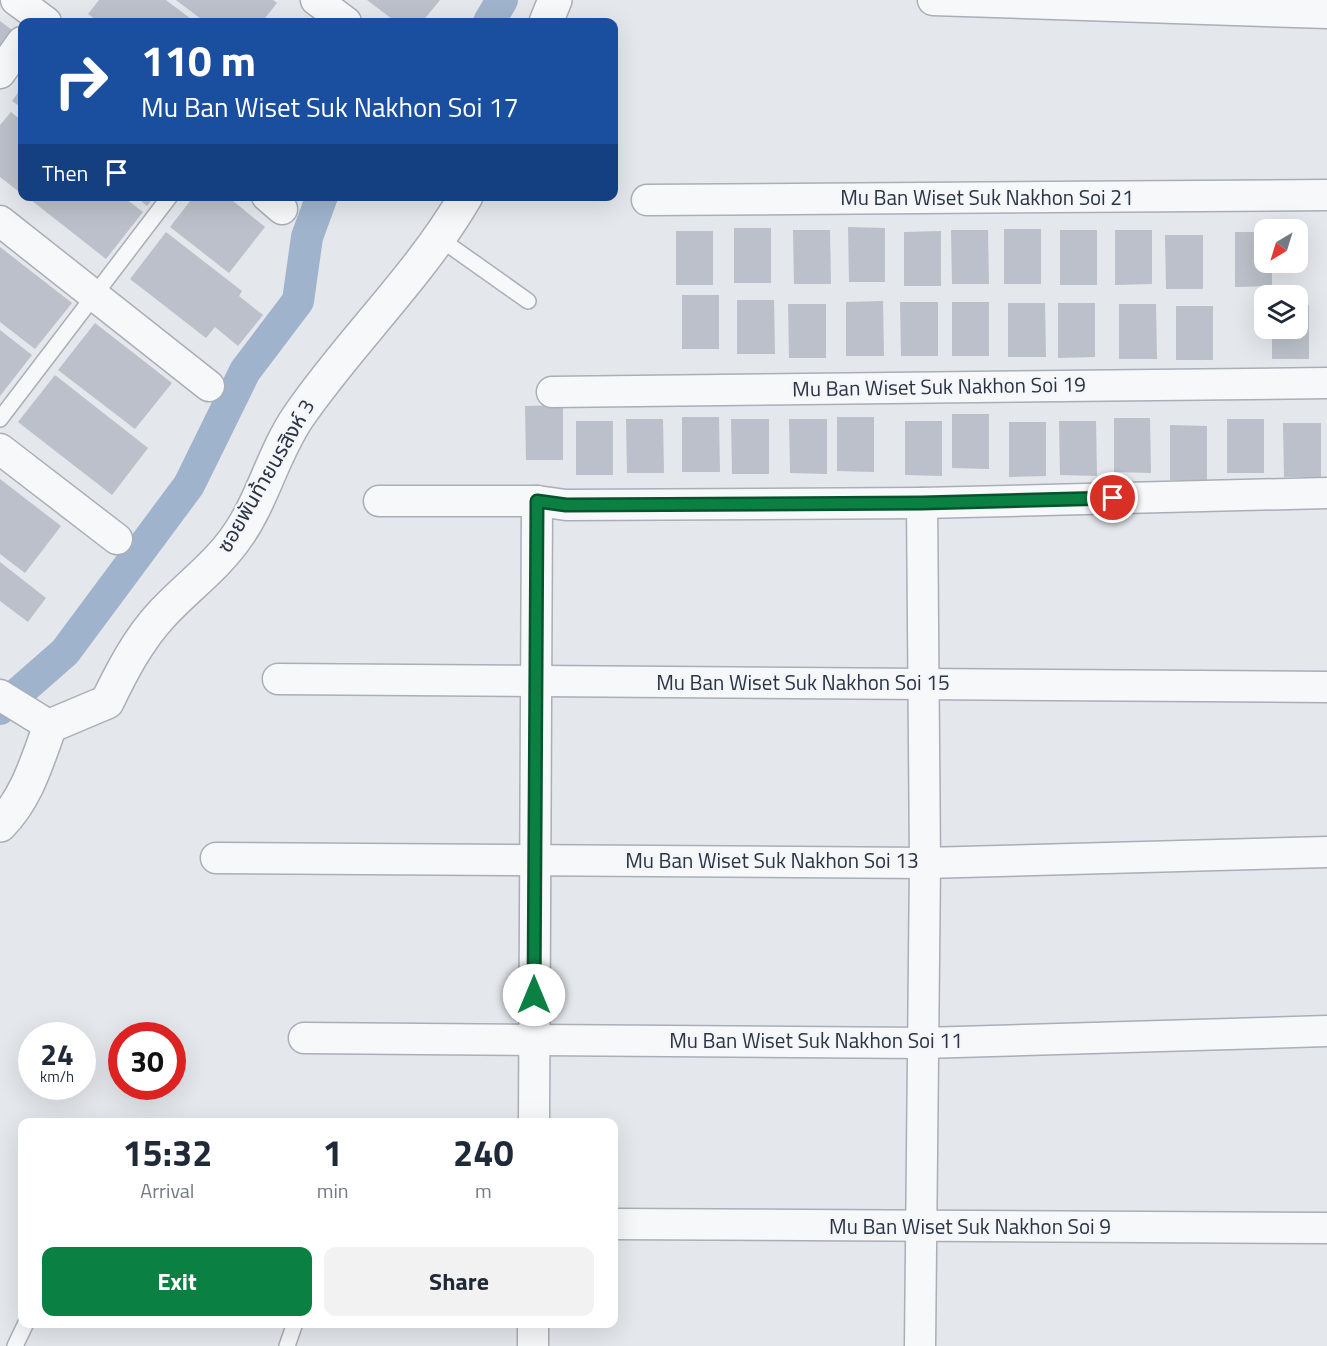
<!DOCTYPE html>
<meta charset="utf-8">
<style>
body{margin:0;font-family:"Titillium Web","Noto Sans Thai",sans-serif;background:#f2f2f3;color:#1f2937;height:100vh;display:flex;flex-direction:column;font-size:22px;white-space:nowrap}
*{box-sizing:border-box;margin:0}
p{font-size:20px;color:#747a83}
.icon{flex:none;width:33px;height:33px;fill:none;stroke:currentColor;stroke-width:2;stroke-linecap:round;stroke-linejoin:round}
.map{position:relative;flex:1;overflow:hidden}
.side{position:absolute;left:18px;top:1118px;width:600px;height:210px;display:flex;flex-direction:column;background:#fff;border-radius:12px;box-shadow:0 6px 24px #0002}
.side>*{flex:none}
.hud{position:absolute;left:18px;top:18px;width:600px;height:183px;border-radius:12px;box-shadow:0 6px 24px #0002;background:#1a4fa0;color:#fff;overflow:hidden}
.needle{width:39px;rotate:218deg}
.buttons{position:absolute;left:1254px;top:219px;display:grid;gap:12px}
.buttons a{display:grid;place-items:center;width:54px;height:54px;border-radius:12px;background:#fff;box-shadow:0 6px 24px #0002;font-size:30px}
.speed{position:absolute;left:18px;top:1022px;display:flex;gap:12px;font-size:30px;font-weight:700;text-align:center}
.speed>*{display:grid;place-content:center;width:78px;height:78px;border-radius:50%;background:#fff;box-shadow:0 6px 24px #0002;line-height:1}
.speed small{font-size:15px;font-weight:400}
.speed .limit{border:9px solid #d22;background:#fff;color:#111}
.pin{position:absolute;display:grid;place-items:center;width:51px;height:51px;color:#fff;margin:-26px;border:3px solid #fff;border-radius:50%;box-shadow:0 2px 6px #0007}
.me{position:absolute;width:66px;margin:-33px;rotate:0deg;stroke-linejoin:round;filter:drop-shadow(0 0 4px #0008)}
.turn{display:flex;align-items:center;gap:21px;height:126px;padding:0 24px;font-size:27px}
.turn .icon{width:78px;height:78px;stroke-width:2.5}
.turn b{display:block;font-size:42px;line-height:51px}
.then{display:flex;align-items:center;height:57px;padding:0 24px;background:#0003;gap:12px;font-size:22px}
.eta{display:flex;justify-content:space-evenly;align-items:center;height:102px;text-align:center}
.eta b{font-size:36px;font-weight:700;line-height:42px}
.primary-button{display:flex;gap:12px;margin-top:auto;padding:12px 24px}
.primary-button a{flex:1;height:69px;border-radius:12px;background:#0b8043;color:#fff;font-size:24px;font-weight:700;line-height:69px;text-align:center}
.primary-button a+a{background:#f2f2f3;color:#1f2937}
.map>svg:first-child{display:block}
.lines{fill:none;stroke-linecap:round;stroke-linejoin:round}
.canal{stroke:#9fb4cc;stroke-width:32}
.building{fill:#bbc0ca}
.service-casing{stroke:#a9aeb7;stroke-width:18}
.minor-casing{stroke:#a9aeb7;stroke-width:33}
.tertiary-casing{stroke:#a9aeb7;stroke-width:36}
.service{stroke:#f7f8fa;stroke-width:15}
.minor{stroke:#f7f8fa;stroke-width:30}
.tertiary{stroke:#f7f8fa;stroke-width:33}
.route-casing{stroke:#07532c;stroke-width:15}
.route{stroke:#0b8043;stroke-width:10}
.labels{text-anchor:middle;stroke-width:5;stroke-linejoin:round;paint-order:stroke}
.street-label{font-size:21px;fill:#2b3445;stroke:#f4f6f9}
</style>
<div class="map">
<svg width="1327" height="1346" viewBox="0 0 1327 1346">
<rect width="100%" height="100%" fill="#e4e7ec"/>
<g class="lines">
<g class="canal">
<polyline points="489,22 502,0"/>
<polyline points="0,709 65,652 189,485 245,371 298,301 307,237 322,196"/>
</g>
</g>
<g class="building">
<polygon points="99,0 166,0 195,22 99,22 88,14"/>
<polygon points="176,0 273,0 277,3 262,22 205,22"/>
<polygon points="367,0 440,0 422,22 396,22"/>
<polygon points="0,21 12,30 0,46"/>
<polygon points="22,87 22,108 12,101"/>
<polygon points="11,112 22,121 22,194 0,177 0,125"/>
<polygon points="26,196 122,196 143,212 106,259"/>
<polygon points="135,196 155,196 147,206"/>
<polygon points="194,196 227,196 265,227 229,273 170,227"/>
<polygon points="848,227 885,228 885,282 849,282"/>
<rect x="734" y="228" width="37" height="55"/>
<rect x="1004" y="229" width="37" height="55"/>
<polygon points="793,230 830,230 831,284 794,284"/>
<polygon points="951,230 988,230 989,284 952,284"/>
<rect x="1060" y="230" width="37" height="55"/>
<polygon points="1115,230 1152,230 1152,284 1115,285"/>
<rect x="676" y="231" width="37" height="54"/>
<polygon points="941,231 941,286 904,286 904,232"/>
<polygon points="166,232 242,291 239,296 263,315 238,346 215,327 206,338 130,279"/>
<polygon points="1235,232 1264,232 1264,262 1272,262 1272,286 1235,287"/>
<polygon points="1165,235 1203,235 1203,289 1166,289"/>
<polygon points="0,247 72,303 35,349 0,322"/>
<rect x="682" y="295" width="37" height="54"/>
<polygon points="737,300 774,300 775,354 737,354"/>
<polygon points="883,301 884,356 846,356 846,302"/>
<polygon points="900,302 938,302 938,356 901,356"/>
<rect x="952" y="302" width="37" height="54"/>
<polygon points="1008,303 1045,303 1046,357 1008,357"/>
<polygon points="1058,303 1095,303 1095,357 1058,358"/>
<polygon points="788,304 826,304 826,358 789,358"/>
<polygon points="1119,304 1156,304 1157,359 1119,359"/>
<polygon points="1298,305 1309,305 1309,359 1272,359 1272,328 1298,328"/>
<rect x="1176" y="306" width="37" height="54"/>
<polygon points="95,323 172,383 135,429 58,370"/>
<polygon points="0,330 32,355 0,396"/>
<polygon points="55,375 148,448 112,495 18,422"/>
<polygon points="563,405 563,460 526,460 525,406"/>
<polygon points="952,414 989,414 989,469 952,468"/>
<polygon points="682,417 719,417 720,472 682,472"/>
<polygon points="837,417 874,417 874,472 837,471"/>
<polygon points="1114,418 1150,418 1151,473 1114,472"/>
<polygon points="626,419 663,419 664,473 627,473"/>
<polygon points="731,419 769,419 769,474 732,474"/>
<polygon points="789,419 827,419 827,474 790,473"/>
<rect x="1227" y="419" width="37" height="54"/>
<rect x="576" y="421" width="37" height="54"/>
<polygon points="905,421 942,421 942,476 905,475"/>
<polygon points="1059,421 1096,421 1097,476 1060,475"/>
<polygon points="1009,422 1046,422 1046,476 1009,477"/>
<polygon points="1283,423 1321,423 1321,477 1284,477"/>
<polygon points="1170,425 1207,426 1207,480 1170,480"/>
<polygon points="0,479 61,526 25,573 0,554"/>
<polygon points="0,562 46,598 28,622 0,601"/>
</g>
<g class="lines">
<defs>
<g id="service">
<polyline points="439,238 528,301"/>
<polyline points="0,419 170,196"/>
<polyline points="15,1346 26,1323"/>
<polyline points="287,1346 295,1323"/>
</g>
<g id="minor">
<polyline points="16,0 46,22"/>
<polyline points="316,0 346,22"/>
<polyline points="933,0 1327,13"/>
<polyline points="0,73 22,42"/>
<polyline points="267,196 282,209"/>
<polyline points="647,200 1327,195"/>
<polyline points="0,221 209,386"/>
<polyline points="552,392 1327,383"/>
<polyline points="0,449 117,539"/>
<polyline points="379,501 537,501 566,505 922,503 1327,493"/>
<polyline points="278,679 1327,687"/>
<polyline points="0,695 50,726"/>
<polyline points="216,858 925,863 1327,852"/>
<polyline points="304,1038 923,1043 1327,1031"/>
<polyline points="534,1122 537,501"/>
<polyline points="614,1224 1327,1228"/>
<polyline points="533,1346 533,1323"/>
<polyline points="920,1346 925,863 922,503"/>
</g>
<g id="tertiary">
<polyline points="546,22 555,0"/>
<path d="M0,825C27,798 37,761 50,726L107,702C122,671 138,640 162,614C187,587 217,566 238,535C263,499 273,454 298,417C350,341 419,277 466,196"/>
</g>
</defs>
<use href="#service" class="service-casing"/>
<use href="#minor" class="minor-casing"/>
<use href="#tertiary" class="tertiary-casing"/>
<use href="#service" class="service"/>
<use href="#minor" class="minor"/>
<use href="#tertiary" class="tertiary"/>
</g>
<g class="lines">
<defs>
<polyline id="route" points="534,995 537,501 566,505 922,503 1113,498"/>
</defs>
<use href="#route" class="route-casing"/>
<use href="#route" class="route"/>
</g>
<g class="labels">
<g class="street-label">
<text x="987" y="205">Mu Ban Wiset Suk Nakhon Soi 21</text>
<text transform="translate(939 387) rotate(-1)" y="7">Mu Ban Wiset Suk Nakhon Soi 19</text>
<text transform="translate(266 476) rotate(-60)" y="7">ซอยพันท้ายนรสิงห์ 3</text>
<text x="803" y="690">Mu Ban Wiset Suk Nakhon Soi 15</text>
<text x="772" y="868">Mu Ban Wiset Suk Nakhon Soi 13</text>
<text x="816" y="1048">Mu Ban Wiset Suk Nakhon Soi 11</text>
<text x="970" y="1234">Mu Ban Wiset Suk Nakhon Soi 9</text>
</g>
</g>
</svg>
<div class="buttons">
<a><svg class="needle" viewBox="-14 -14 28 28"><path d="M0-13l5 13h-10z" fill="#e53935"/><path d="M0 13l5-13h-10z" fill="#747a83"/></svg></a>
<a><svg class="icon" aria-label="layers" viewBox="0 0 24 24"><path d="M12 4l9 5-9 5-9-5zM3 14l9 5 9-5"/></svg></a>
</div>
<div class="speed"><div>24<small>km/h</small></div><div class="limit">30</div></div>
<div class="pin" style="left:1113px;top:498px;background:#d93025"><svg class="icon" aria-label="arrive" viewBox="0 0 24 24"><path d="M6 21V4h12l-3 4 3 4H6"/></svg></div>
<svg class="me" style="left:534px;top:995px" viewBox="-20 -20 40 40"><circle r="19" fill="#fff"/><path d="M0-13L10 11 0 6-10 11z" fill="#0b8043"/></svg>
<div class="hud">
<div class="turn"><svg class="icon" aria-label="right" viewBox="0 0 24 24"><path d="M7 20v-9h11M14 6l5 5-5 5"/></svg><div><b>110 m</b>Mu Ban Wiset Suk Nakhon Soi 17</div></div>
<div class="then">Then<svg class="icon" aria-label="arrive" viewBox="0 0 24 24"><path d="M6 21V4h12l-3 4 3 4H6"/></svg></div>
</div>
<section class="side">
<div class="eta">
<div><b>15:32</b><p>Arrival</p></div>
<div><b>1</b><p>min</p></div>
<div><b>240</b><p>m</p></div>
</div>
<div class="primary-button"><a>Exit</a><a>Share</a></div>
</section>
</div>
